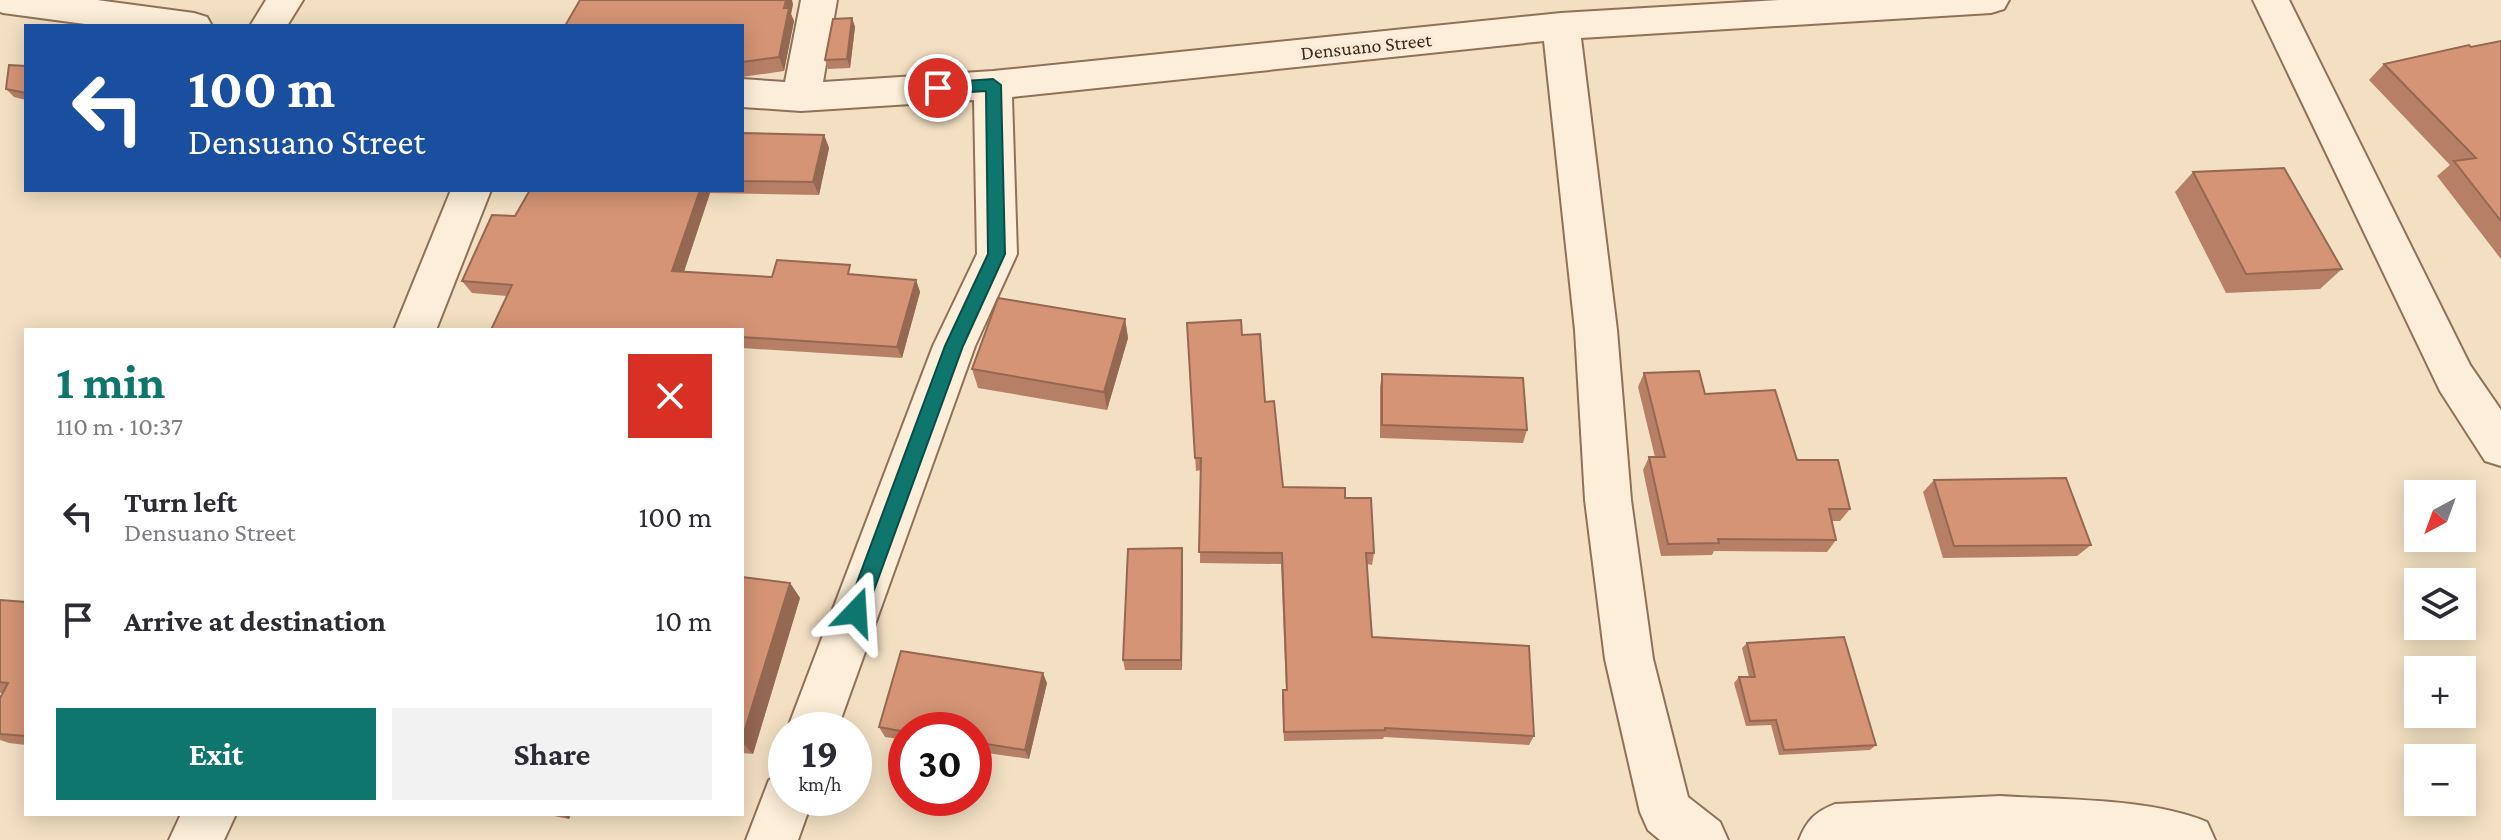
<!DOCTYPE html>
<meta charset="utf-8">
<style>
body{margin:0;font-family:"Crimson Pro",serif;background:#f2f2f3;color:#2b2b33;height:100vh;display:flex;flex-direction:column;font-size:30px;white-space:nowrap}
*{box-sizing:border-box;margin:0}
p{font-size:26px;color:#7c7c81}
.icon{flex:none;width:44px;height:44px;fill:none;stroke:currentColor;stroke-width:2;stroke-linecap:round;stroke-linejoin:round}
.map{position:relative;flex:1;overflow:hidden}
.drawer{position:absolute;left:24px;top:328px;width:720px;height:488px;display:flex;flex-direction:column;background:#fff;border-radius:0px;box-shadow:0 4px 20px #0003}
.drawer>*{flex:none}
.top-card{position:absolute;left:24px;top:24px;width:720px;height:168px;border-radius:0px;box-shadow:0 4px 20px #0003;background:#1a4fa0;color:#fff;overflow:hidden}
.needle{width:52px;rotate:221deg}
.buttons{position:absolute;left:2404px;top:480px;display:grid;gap:16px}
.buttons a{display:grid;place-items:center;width:72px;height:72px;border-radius:0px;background:#fff;box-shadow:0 4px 20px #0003;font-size:40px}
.speed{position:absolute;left:768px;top:712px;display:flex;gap:16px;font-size:40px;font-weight:700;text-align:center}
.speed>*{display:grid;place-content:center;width:104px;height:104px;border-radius:50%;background:#fff;box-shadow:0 4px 20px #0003;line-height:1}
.speed small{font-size:20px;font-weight:400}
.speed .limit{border:12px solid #d22;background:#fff;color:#111}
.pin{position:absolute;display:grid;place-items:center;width:68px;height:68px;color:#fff;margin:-34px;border:4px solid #fff;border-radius:50%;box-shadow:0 2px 8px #0007}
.me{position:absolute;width:88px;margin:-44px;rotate:20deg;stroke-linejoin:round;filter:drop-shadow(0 0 6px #0008)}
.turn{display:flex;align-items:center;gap:28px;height:168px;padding:0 32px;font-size:36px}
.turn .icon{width:104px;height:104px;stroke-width:2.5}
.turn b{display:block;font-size:56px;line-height:68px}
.round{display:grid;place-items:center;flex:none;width:84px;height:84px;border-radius:0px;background:#f2f2f3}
.overview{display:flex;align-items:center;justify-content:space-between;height:136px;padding:0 32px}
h1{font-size:48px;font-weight:700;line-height:60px;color:#0f766e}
.button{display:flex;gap:16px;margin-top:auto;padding:16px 32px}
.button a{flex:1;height:92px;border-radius:0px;background:#0f766e;color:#fff;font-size:32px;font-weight:700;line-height:92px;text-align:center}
.button a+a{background:#f2f2f3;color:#2b2b33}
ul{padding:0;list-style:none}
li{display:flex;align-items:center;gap:24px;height:104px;padding:0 32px}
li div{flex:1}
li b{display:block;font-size:30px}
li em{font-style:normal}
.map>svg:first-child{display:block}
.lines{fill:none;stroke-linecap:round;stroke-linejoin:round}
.minor-casing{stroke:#8f7058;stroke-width:4}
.minor{fill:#fceed8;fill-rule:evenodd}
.wall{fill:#b77f65}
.shaded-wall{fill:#956852}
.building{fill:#d59475;stroke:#956852;stroke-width:2}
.route{fill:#0f766e;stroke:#0a4d48;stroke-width:2}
.labels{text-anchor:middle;stroke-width:6;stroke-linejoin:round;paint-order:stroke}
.street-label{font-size:20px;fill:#3e2a1d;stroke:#f9ebd4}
</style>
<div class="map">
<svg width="2501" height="840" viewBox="0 0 2501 840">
<rect width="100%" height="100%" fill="#f3e0c3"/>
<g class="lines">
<defs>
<g id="minor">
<polygon points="0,0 97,0 194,13 207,17 212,26 100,26 3,13 0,12"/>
<polygon points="266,0 303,0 287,26 250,26"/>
<polygon points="801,0 837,0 823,82 993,71 1561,13 1779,0 2009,0 2004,9 1991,13 1581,38 1617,330 1631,500 1653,659 1688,797 1720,822 1728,840 1660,840 1648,830 1640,812 1605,659 1585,500 1575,330 1544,41 1012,97 1017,254 975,346 837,730 787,730 933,346 977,254 974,100 801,111 742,107 742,79 785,82"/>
<polygon points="2253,0 2289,0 2470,365 2501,410 2501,466 2485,461 2440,391"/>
<polygon points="451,190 491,190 436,330 394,330"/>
<polygon points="786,773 786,798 813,798 798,840 746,840 769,780"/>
<path d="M2000,796C2062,800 2150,798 2207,822L2215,840H1799C1807,820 1815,812 1835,804Z"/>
<polygon points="181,814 236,814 224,840 169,840"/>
</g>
</defs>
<use href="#minor" class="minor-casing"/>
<use href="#minor" class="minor"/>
</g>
<g class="wall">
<polygon points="793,4 791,14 794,21 784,71 742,77 742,26"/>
<polygon points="852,18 855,27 850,68 828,69 825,60"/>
<polygon points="2501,41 2501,259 2437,176 2450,165 2369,80 2384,64"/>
<polygon points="26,66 26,100 14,97 6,89"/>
<polygon points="742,133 824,135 829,148 819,195 710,193 684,272 772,277 854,274 916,280 920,292 902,358 742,348 742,330 507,296 472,293 462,281 515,216 530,190 742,190"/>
<polygon points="2193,172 2342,269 2320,289 2226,293 2175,192"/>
<polygon points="1125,319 1128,338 1107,410 978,388 972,369"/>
<polygon points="1187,323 1242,335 1265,402 1283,487 1345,498 1374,553 1372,565 1367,564 1372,637 1534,736 1529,745 1384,737 1383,739 1284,741 1282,699 1283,690 1286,690 1281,564 1200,563 1201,470 1196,471"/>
<polygon points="1644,373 1705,394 1797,460 1850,509 1840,521 1832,521 1836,540 1827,552 1714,551 1712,555 1661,556 1643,470 1649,457 1655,457 1638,387"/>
<polygon points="1382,374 1527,430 1523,443 1380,438 1380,387"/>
<polygon points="1934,480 2091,545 2077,556 1943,558 1923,492"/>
<polygon points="1183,560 1182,670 1125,670 1123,660"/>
<polygon points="742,577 790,583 800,598 753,754 742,753"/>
<polygon points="0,600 26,602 26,745 9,743 0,740 0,698 3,693 0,693"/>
<polygon points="1747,643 1876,745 1870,750 1779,755 1771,725 1746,726 1734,683 1739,677 1749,677 1742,648"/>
<polygon points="1047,683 1029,759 974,751 974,730 906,730 906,740 885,737 879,727"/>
<polygon points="544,814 571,814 569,819"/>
</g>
<g class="shaded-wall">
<polygon points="786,0 792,0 793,4 791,14 794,21 784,71 779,57"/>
<polygon points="852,18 855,27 850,68 847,59"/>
<polygon points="824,135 829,148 819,195 813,182"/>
<polygon points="700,190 709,190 710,193 680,283 672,271"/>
<polygon points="916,280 920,292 902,358 897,347"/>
<polygon points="1125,319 1128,338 1107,410 1104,392"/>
<polygon points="1182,548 1183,560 1182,670 1181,660"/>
<polygon points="790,583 800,598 753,754 742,742 742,739"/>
<polygon points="1043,673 1047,683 1029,759 1025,750"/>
<polygon points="561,814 571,814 569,819"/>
</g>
<g class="building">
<polygon points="580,0 786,0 784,8 789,8 779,57 742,62 742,26 565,26"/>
<polygon points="852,18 847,59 825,60 833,19"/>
<polygon points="2501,41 2501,221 2454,161 2476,158 2384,64 2469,45 2471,47"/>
<polygon points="9,65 26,66 26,93 6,89"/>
<polygon points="742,133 824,135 813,182 742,181"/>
<polygon points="2284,168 2342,269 2246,274 2193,172"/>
<polygon points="530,190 700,190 672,271 772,277 777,260 850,265 848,274 916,280 897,347 742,337 742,330 491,330 512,285 462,281 492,215 515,216"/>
<polygon points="998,298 1125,319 1104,392 972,369"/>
<polygon points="1241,320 1242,335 1260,334 1265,402 1274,401 1283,487 1345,488 1345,498 1371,498 1374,553 1366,553 1372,637 1529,646 1534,736 1385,728 1385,730 1284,732 1283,690 1287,690 1282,553 1199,552 1201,458 1195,458 1187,323"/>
<polygon points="1699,371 1705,394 1775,390 1797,460 1838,460 1850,509 1829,509 1836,540 1718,539 1719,543 1668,544 1649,457 1665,457 1644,373"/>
<polygon points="1382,374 1523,378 1527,430 1382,425"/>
<polygon points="2066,478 2091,545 1954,546 1934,480"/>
<polygon points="1182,548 1181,660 1123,660 1128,549"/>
<polygon points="742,577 790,583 742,739"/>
<polygon points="0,600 26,602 26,736 0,734 0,698 8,683 0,682"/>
<polygon points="1844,637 1876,745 1784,750 1776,720 1750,721 1739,677 1755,677 1747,643"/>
<polygon points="901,651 1043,673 1025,750 974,742 974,730 906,730 906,732 879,727"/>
</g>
<polygon class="route" points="993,79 1001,85 1005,254 963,346 866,612 863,618 856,621 849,618 846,612 945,346 988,254 986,91 938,94 930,88 938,83"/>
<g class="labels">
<g class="street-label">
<text transform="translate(1366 46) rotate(-6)" y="7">Densuano Street</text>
</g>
</g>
</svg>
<div class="buttons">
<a><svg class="needle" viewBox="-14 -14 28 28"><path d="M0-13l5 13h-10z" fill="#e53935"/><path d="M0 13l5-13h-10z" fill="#7c7c81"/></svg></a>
<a><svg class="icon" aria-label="layers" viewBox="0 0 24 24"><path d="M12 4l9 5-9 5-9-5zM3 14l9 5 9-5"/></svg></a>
<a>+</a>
<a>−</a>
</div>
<div class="speed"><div>19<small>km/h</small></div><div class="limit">30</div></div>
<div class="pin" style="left:938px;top:88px;background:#d93025"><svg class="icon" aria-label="arrive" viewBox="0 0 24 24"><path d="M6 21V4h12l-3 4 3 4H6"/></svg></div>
<svg class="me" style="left:856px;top:612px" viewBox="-20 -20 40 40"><path d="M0-17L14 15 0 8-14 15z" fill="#0f766e" stroke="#fff" stroke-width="4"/></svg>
<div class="top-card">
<div class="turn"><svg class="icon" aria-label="left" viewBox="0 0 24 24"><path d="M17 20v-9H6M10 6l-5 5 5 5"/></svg><div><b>100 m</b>Densuano Street</div></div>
</div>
<section class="drawer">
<div class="overview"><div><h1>1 min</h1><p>110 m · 10:37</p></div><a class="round" style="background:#d93025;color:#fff"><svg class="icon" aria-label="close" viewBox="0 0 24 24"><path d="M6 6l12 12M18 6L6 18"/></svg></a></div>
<ul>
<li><svg class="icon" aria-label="left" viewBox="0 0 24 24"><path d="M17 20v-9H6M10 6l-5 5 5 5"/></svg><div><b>Turn left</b><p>Densuano Street</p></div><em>100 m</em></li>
<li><svg class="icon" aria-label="arrive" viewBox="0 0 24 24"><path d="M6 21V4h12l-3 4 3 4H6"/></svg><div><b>Arrive at destination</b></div><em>10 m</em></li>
</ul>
<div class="button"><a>Exit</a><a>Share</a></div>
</section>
</div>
